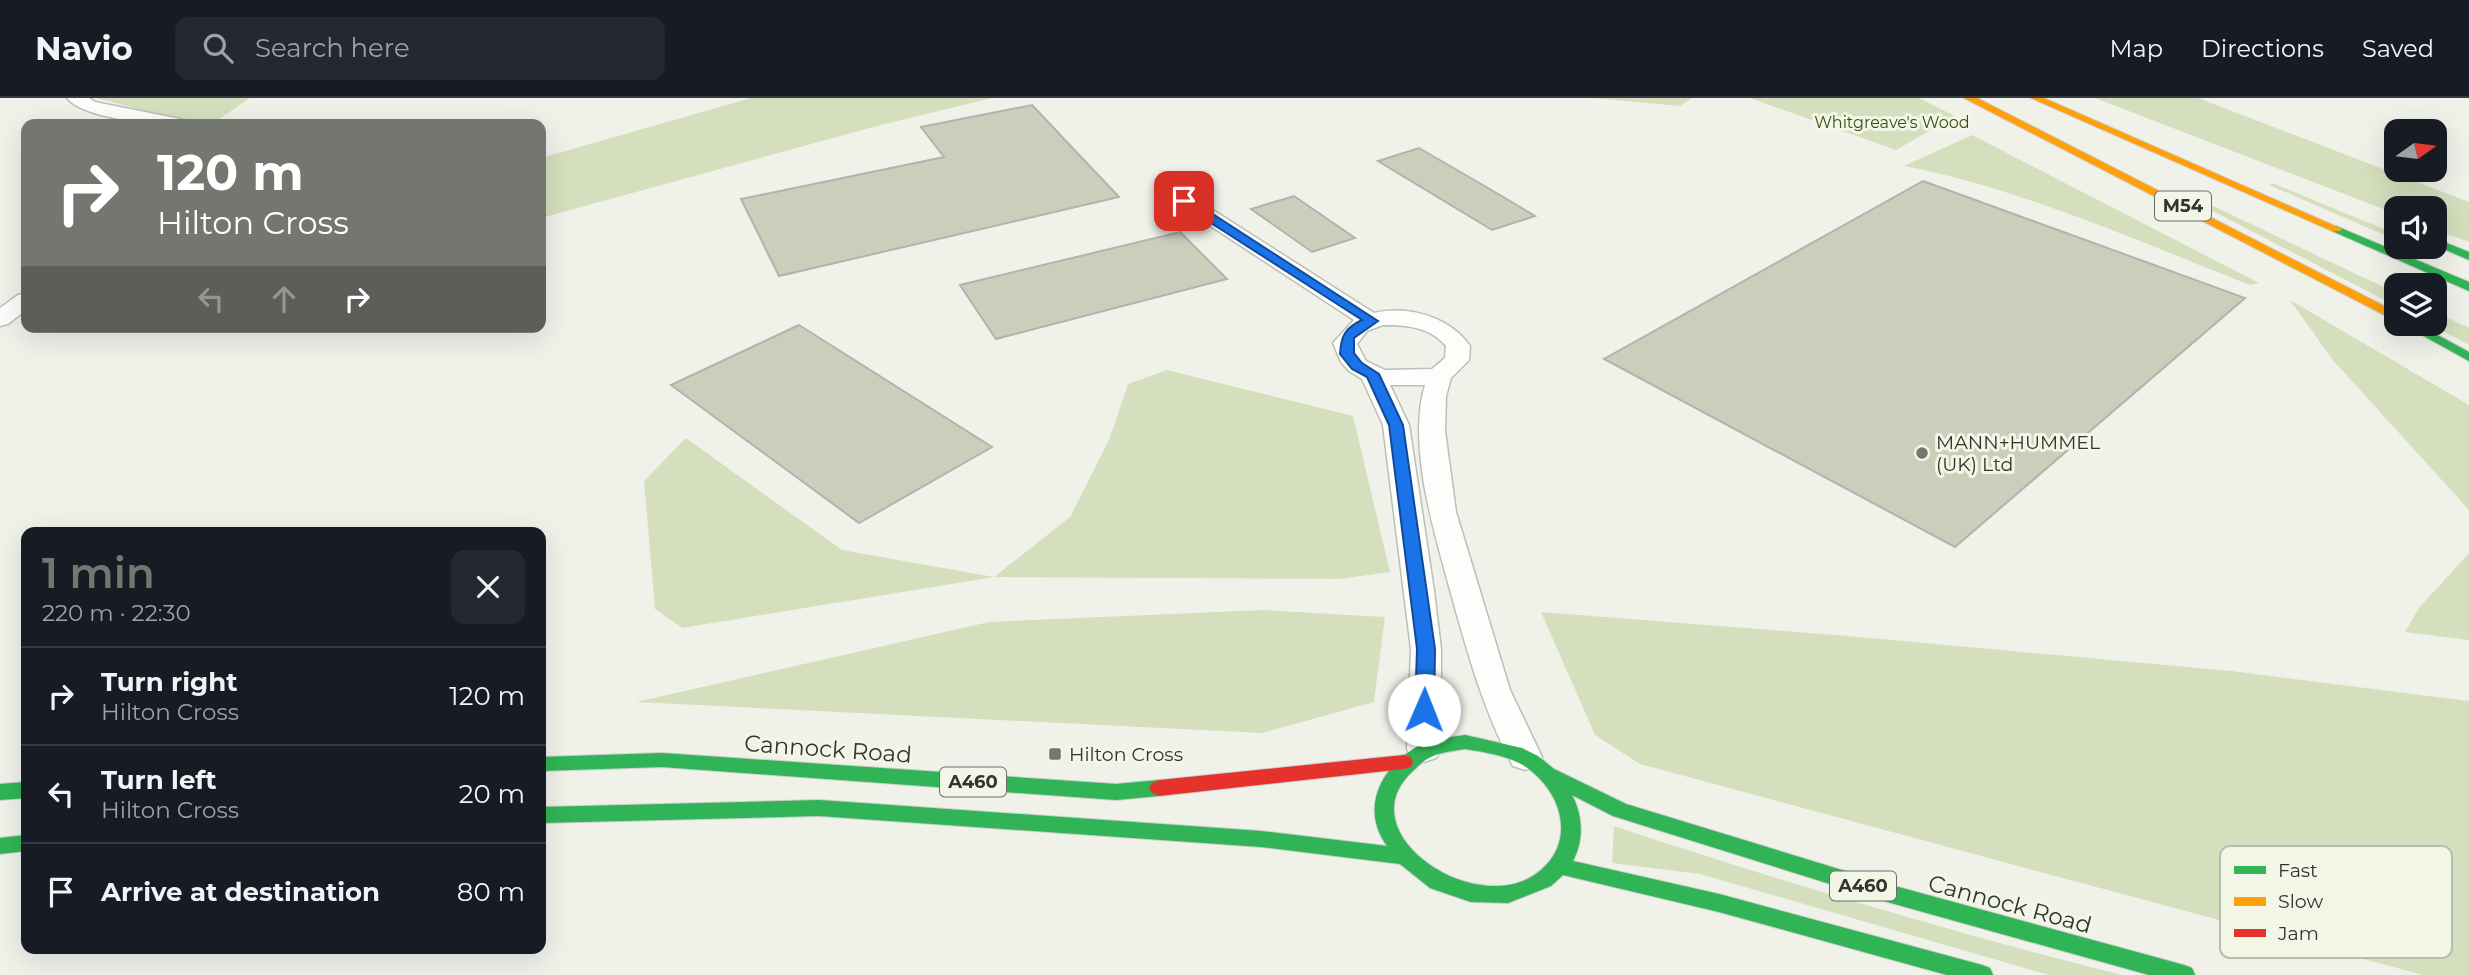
<!DOCTYPE html>
<meta charset="utf-8">
<style>
body{margin:0;font-family:Montserrat,sans-serif;background:#242831;color:#f1f3f6;height:100vh;display:flex;flex-direction:column;font-size:26px;white-space:nowrap}
*{box-sizing:border-box;margin:0}
p{font-size:23px;color:#9ea1a6}
.icon{flex:none;width:38px;height:38px;fill:none;stroke:currentColor;stroke-width:2;stroke-linecap:round;stroke-linejoin:round}
.map{position:relative;flex:1;overflow:hidden}
.side{position:absolute;left:21px;top:429px;width:525px;height:427px;display:flex;flex-direction:column;background:#171b24;border-radius:14px;box-shadow:0 7px 28px #0002}
.side>*{flex:none}
.guide{position:absolute;left:21px;top:21px;width:525px;height:214px;border-radius:14px;box-shadow:0 7px 28px #0002;background:#747670;color:#fff;overflow:hidden}
.needle{width:46px;rotate:76deg}
.tools{position:absolute;left:2384px;top:21px;display:grid;gap:14px}
.tools a{display:grid;place-items:center;width:63px;height:63px;border-radius:14px;background:#171b24;box-shadow:0 7px 28px #0002;font-size:35px}
.pin{position:absolute;display:grid;place-items:center;width:60px;height:60px;color:#fff;margin:-30px;border-radius:14px;box-shadow:0 4px 10px #0006}
.me{position:absolute;width:77px;margin:-38px;rotate:1deg;stroke-linejoin:round;filter:drop-shadow(0 0 5px #0008)}
.turn{display:flex;align-items:center;gap:24px;height:147px;padding:0 21px;font-size:32px}
.turn .icon{width:91px;height:91px;stroke-width:2.5}
.turn b{display:block;font-size:49px;line-height:60px}
.lanes{display:flex;align-items:center;height:66px;padding:0 21px;background:#0003;justify-content:center;gap:35px;direction:ltr}
.lanes .off{opacity:.35}
.round{display:grid;place-items:center;flex:none;width:74px;height:74px;border-radius:14px;background:#242831}
.headline{display:flex;align-items:center;justify-content:space-between;height:119px;padding:0 21px}
h1{font-size:42px;font-weight:600;line-height:52px;color:#747670}
ul{padding:0;list-style:none}
li{display:flex;align-items:center;gap:21px;height:98px;padding:0 21px;border-top:2px solid #363941}
li div{flex:1}
li b{display:block;font-size:26px}
li em{font-style:normal}
header{display:flex;align-items:center;gap:42px;box-sizing:border-box;height:98px;padding:0 35px;background:#171b24;border-bottom:2px solid #363941}
header strong{font-size:33px}
nav{display:flex;gap:38px;margin-inline-start:auto;font-size:24px}
.search{width:490px;height:63px;background:#242831;display:flex;align-items:center;gap:18px;box-sizing:border-box;padding:0 24px;border-radius:14px;color:#9ea1a6;font-size:26px}
.map>svg:first-child{display:block}
.green{fill:#d5dfbd}
.building{fill:#cacfbc;stroke:#b1b3ad;stroke-width:2}
.lines{fill:none;stroke-linecap:round;stroke-linejoin:round}
.street-casing{stroke:#bcbeb8;stroke-width:3}
.fast-casing{stroke:#ccceca;stroke-width:2}
.slow-casing{stroke:#ccceca;stroke-width:2}
.jam-casing{stroke:#ccceca;stroke-width:2}
.street{fill:#fdfdfc;fill-rule:evenodd}
.fast{fill:#30b455;fill-rule:evenodd}
.slow{fill:#ff9f0a;fill-rule:evenodd}
.jam{fill:#e5322d;fill-rule:evenodd}
.route{fill:#1a73e8;stroke:#114b97;stroke-width:2}
.poi-dot{fill:#747670;stroke:#f1f6e7;stroke-width:2.5}
.labels{text-anchor:middle;stroke-width:6;stroke-linejoin:round;paint-order:stroke}
.far-park-label{font-size:16px;fill:#3e4b11;stroke:#f1f6e7}
.shield{fill:#f1f6e7;stroke:#6b6e66;stroke-width:2}
.shield-label{font-size:18px;font-weight:bold;fill:#32342e}
.poi-label{font-size:19px;fill:#32342e;stroke:#f1f6e7;text-anchor:start}
.near-street-label{font-size:23px;fill:#32342e;stroke:#f1f6e7}
.key{fill:#f1f6e7;stroke:#b8bcb0;stroke-width:2}
.key-label{font-size:19px;fill:#32342e}
</style>
<header>
<strong>Navio</strong>
<div class="search"><svg class="icon" aria-label="search" viewBox="0 0 24 24"><circle cx="10" cy="10" r="6"/><path d="M15 15l6 6"/></svg>Search here</div>
<nav><a>Map</a><a>Directions</a><a>Saved</a></nav>
</header>
<div class="map">
<svg width="2469" height="877" viewBox="0 0 2469 877">
<rect width="100%" height="100%" fill="#f0f2ea"/>
<g class="green">
<polygon points="97,0 250,0 212,26 196,26"/>
<polygon points="751,0 992,0 877,28 541,120 541,60"/>
<polygon points="1592,0 1692,0 1680,8"/>
<polygon points="1750,0 1919,0 1955,18 1896,52"/>
<polygon points="2095,0 2198,0 2469,104 2469,144 2434,131 2434,110 2396,110 2396,116"/>
<path d="M1972,37L2259,185L2250,187C2137,143 2023,91 1904,68Z"/>
<polygon points="2272,85 2396,136 2396,142 2269,87"/>
<polygon points="2188,96 2396,195 2396,208 2182,97"/>
<polygon points="2290,202 2469,307 2469,412 2332,261"/>
<polygon points="2434,213 2469,230 2469,247 2429,226 2434,226"/>
<polygon points="1167,272 1353,318 1390,474 1339,481 994,479 682,530 655,511 644,383 686,340 842,452 994,479 1070,419 1109,342 1128,286"/>
<polygon points="2469,455 2469,542 2405,534 2419,510"/>
<polygon points="1263,512 1385,519 1374,604 1262,635 636,604 989,524"/>
<polygon points="1541,514 1848,538 2231,573 2469,603 2469,877 2423,877 1640,666 1595,637"/>
<path d="M1614,728C1782,784 1951,834 2122,877H2049L1700,776L1612,765Z"/>
</g>
<g class="building">
<polygon points="1032,7 1119,99 779,178 741,101 944,59 921,29"/>
<polygon points="1419,50 1500,97 1535,118 1492,132 1378,63"/>
<polygon points="1923,83 2245,200 1955,449 1604,261"/>
<polygon points="1294,98 1355,140 1312,154 1251,111"/>
<polygon points="1180,134 1227,181 996,241 960,187"/>
<polygon points="799,227 992,349 859,425 671,287"/>
</g>
<g class="lines">
<defs>
<g id="street">
<path d="M67,0H89L95,4L185,22L188,26C160,27 85,22 67,0Z"/>
<path d="M1184,96L1191,98L1374,215C1408,207 1450,219 1470,248L1469,262L1451,280L1446,298L1445,333L1456,414L1510,592L1542,659L1537,668L1525,672L1513,668C1483,612 1467,553 1450,492C1434,433 1407,347 1425,287H1390L1409,327L1434,493L1441,551V651L1436,660L1424,664L1412,660L1407,651L1411,551L1383,327L1362,281L1349,273L1341,264L1333,245L1354,222L1177,106L1174,102L1177,98ZM1383,227C1407,227 1430,229 1446,248L1445,260L1432,271L1385,272L1366,263L1357,246L1367,233Z"/>
<polygon points="26,195 26,212 8,226 0,228 0,210 18,197"/>
</g>
<g id="fast">
<polygon points="2336,128 2469,184 2469,193 2332,133 2330,131"/>
<polygon points="2434,140 2469,154 2469,162 2434,147"/>
<polygon points="2402,226 2417,226 2469,254 2469,263"/>
<path d="M1465,637L1522,650L1538,658L1554,671L1626,706L1891,787L2184,867L2192,870L2195,877H2149L1891,805L1613,718L1572,697C1583,718 1584,742 1573,763L1719,796L1982,867L1990,870L1993,877H1947L1719,814L1563,777L1551,788L1508,805L1471,804L1430,790L1400,766L1261,749L819,718L541,725V709L819,702L1261,733L1387,748C1361,712 1379,673 1413,651C1427,641 1448,640 1465,637ZM1465,651C1484,654 1504,657 1521,666C1560,689 1578,740 1541,772C1480,825 1344,735 1413,673C1418,668 1423,663 1429,660C1440,654 1453,653 1465,651Z"/>
<polygon points="662,655 1116,686 1159,682 1166,685 1169,690 1166,695 1159,698 1116,702 662,669 541,673 541,659"/>
<polygon points="26,684 26,700 0,702 0,686"/>
<polygon points="26,737 26,753 0,756 0,740"/>
</g>
<g id="slow">
<polygon points="1964,0 1977,0 2396,214 2396,223"/>
<polygon points="2031,0 2044,0 2342,131 2340,133 2332,133"/>
</g>
<polygon id="jam" points="1404,657 1411,659 1413,664 1411,669 1404,671 1159,698 1152,695 1149,690 1152,685 1159,682"/>
</defs>
<use href="#street" class="street-casing"/>
<use href="#fast" class="fast-casing"/>
<use href="#slow" class="slow-casing"/>
<use href="#jam" class="jam-casing"/>
<use href="#street" class="street"/>
<use href="#fast" class="fast"/>
<use href="#slow" class="slow"/>
<use href="#jam" class="jam"/>
</g>
<path class="route" d="M1180,100H1188L1378,223L1354,240V255L1362,265L1379,276L1403,327L1435,551L1434,612L1431,617H1418L1415,612L1417,551L1389,327L1367,279L1352,271L1340,256C1341,238 1345,230 1362,222L1180,105Z"/>
<g class="poi-dot">
<circle cx="1922" cy="355" r="7"/>
<rect x="1048" y="649" width="14" height="14" rx="3.5"/>
</g>
<g class="labels">
<g class="far-park-label">
<text x="1892" y="30">Whitgreave's Wood</text>
</g>
<g class="shield">
<rect x="2155" y="93.5" width="56" height="29" rx="5"/>
<rect x="940" y="669.5" width="66" height="29" rx="5"/>
<rect x="1830" y="773.5" width="66" height="29" rx="5"/>
</g>
<g class="shield-label">
<text x="2183" y="114">M54</text>
<text x="973" y="690">A460</text>
<text x="1863" y="794">A460</text>
</g>
<g class="poi-label">
<text x="1936" y="351">MANN+HUMMEL<tspan x="1936" dy="22">(UK) Ltd</tspan></text>
<text x="1069" y="663">Hilton Cross</text>
</g>
<g class="near-street-label">
<text transform="translate(828 651) rotate(4)" y="8">Cannock Road</text>
<text transform="translate(2010 806) rotate(15)" y="8">Cannock Road</text>
</g>
</g>
<rect x="2220" y="748" width="232" height="112" rx="10" class="key"/>
<rect x="2234" y="768" width="32" height="8" fill="#30b455"/>
<rect x="2234" y="799" width="32" height="9" fill="#ff9f0a"/>
<rect x="2234" y="831" width="32" height="8" fill="#e5322d"/>
<g class="key-label">
<text x="2278" y="779">Fast</text>
<text x="2278" y="810">Slow</text>
<text x="2278" y="842">Jam</text>
</g>
</svg>
<div class="tools">
<a><svg class="needle" viewBox="-14 -14 28 28"><path d="M0-13l5 13h-10z" fill="#e53935"/><path d="M0 13l5-13h-10z" fill="#9ea1a6"/></svg></a>
<a><svg class="icon" aria-label="sound" viewBox="0 0 24 24"><path d="M4 9h4l5-4v14l-5-4H4zM17 9q2 3 0 6"/></svg></a>
<a><svg class="icon" aria-label="layers" viewBox="0 0 24 24"><path d="M12 4l9 5-9 5-9-5zM3 14l9 5 9-5"/></svg></a>
</div>
<div class="pin" style="left:1184px;top:103px;background:#d93025"><svg class="icon" aria-label="arrive" viewBox="0 0 24 24"><path d="M6 21V4h12l-3 4 3 4H6"/></svg></div>
<svg class="me" style="left:1424px;top:612px" viewBox="-20 -20 40 40"><circle r="19" fill="#fff"/><path d="M0-13L10 11 0 6-10 11z" fill="#1a73e8"/></svg>
<div class="guide">
<div class="turn"><svg class="icon" aria-label="right" viewBox="0 0 24 24"><path d="M7 20v-9h11M14 6l5 5-5 5"/></svg><div><b>120 m</b>Hilton Cross</div></div>
<div class="lanes"><svg class="icon off" aria-label="left" viewBox="0 0 24 24"><path d="M17 20v-9H6M10 6l-5 5 5 5"/></svg><svg class="icon off" aria-label="ahead" viewBox="0 0 24 24"><path d="M12 20V5M6 11l6-6 6 6"/></svg><svg class="icon" aria-label="right" viewBox="0 0 24 24"><path d="M7 20v-9h11M14 6l5 5-5 5"/></svg></div>
</div>
<section class="side">
<div class="headline"><div><h1>1 min</h1><p>220 m · 22:30</p></div><a class="round"><svg class="icon" aria-label="close" viewBox="0 0 24 24"><path d="M6 6l12 12M18 6L6 18"/></svg></a></div>
<ul>
<li><svg class="icon" aria-label="right" viewBox="0 0 24 24"><path d="M7 20v-9h11M14 6l5 5-5 5"/></svg><div><b>Turn right</b><p>Hilton Cross</p></div><em>120 m</em></li>
<li><svg class="icon" aria-label="left" viewBox="0 0 24 24"><path d="M17 20v-9H6M10 6l-5 5 5 5"/></svg><div><b>Turn left</b><p>Hilton Cross</p></div><em>20 m</em></li>
<li><svg class="icon" aria-label="arrive" viewBox="0 0 24 24"><path d="M6 21V4h12l-3 4 3 4H6"/></svg><div><b>Arrive at destination</b></div><em>80 m</em></li>
</ul>
</section>
</div>
